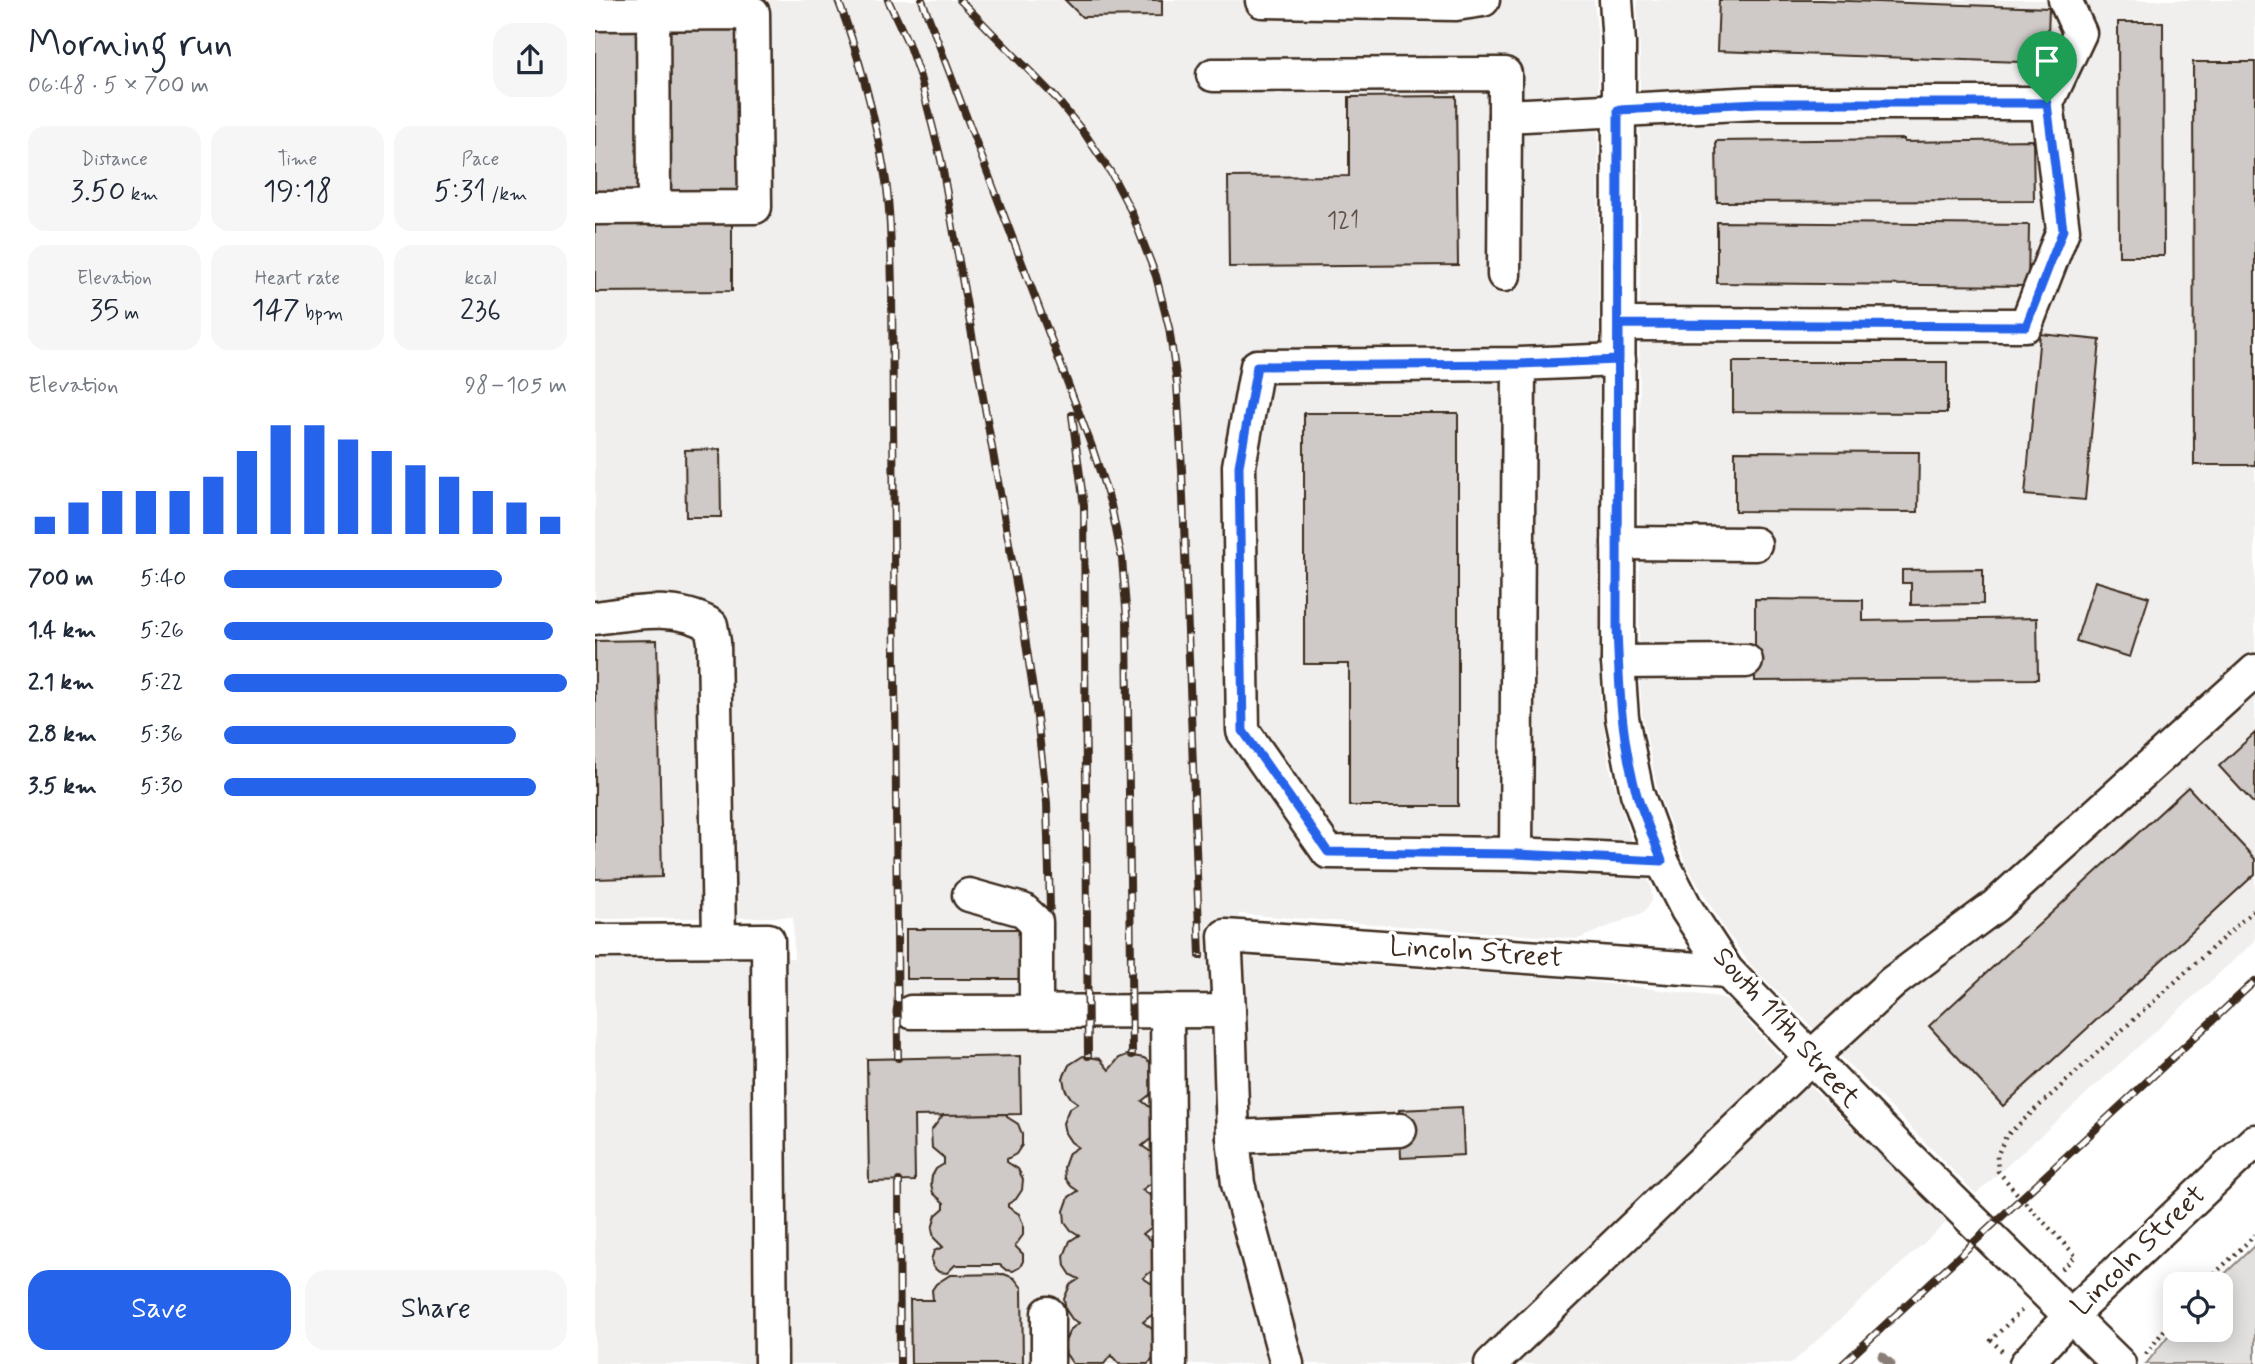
<!DOCTYPE html>
<html lang="en">
<head>
<meta charset="utf-8">
<style>
	body { margin:0; font-family:Mynerve,sans-serif; background:#f6f6f7; color:#1f2937; height:100vh; display:flex; flex-direction:column; font-size:26px; white-space:nowrap }
	* { box-sizing:border-box; margin:0 }
	p { font-size:23px; color:#747a83 }
	.icon { flex:none; width:38px; height:38px; fill:none; stroke:currentColor; stroke-width:2; stroke-linecap:round; stroke-linejoin:round }
	.map { position:relative; flex:1; overflow:hidden }
	.sheet { display:flex; flex-direction:column; background:#fff; width:595px }
	.sheet>* { flex:none }
	.tools { position:absolute; left:1568px; top:1272px; display:grid; gap:14px }
	.tools a { display:grid; place-items:center; width:70px; height:70px; border-radius:14px; background:#fff; box-shadow:0 4px 18px #0003; font-size:35px }
	.pin { position:absolute; display:grid; place-items:center; width:60px; height:60px; color:#fff; margin:-72px -30px; border-radius:50% 50% 50% 0; rotate:-45deg; box-shadow:0 0 7px #0007 }
	.pin .icon { rotate:45deg }
	.round { display:grid; place-items:center; flex:none; width:74px; height:74px; border-radius:21px; background:#f6f6f7 }
	.summary { display:flex; align-items:center; justify-content:space-between; height:119px; padding:0 28px }
	h1 { font-size:38px; font-weight:600; line-height:52px }
	.metrics { display:grid; grid-template-columns:repeat(3,1fr); gap:10px; height:119px; padding:7px 28px }
	.metrics div { display:grid; align-content:center; border-radius:18px; background:#f6f6f7; text-align:center }
	.metrics b { font-size:30px; font-weight:600 }
	.metrics small { font-size:19px; font-weight:400 }
	.metrics p { font-size:19px }
	.chart { height:196px; padding:14px 28px }
	.chart p { display:flex; justify-content:space-between }
	.chart svg { width:100%; height:126px; margin-top:7px; stroke:#2563eb; stroke-width:6 }
	.cta { display:flex; gap:14px; margin-top:auto; padding:14px 28px }
	.cta a { flex:1; height:80px; border-radius:21px; background:#2563eb; color:#fff; font-size:28px; font-weight:600; line-height:80px; text-align:center }
	.cta a+a { background:#f6f6f7; color:#1f2937 }
	ul { padding:0 28px; list-style:none; font-size:23px }
	li { display:grid; grid-template-columns:112px 84px 1fr; align-items:center; height:52px }
	li i { height:18px; border-radius:9px; background:#2563eb }
	main { display:flex; flex:1; min-height:0 }
	.map>svg:first-child { display:block }
	.built { fill:#f1efee }
	.green { fill:#e2e0de; stroke:#8e857e; stroke-width:2 }
	.lines { fill:none; stroke-linecap:round; stroke-linejoin:round }
	.stream { stroke:#887e77; stroke-width:9 }
	.building { fill:#cfcac7; stroke:#3b2a1e; stroke-width:2 }
	.minor-casing { stroke:#3b2a1e; stroke-width:37 }
	.path { stroke:#3b2a1e; stroke-width:4.5; stroke-dasharray:2 5; stroke-linecap:butt }
	.minor { stroke:#fff; stroke-width:32 }
	.rail-casing { stroke:#3b2a1e; stroke-width:8 }
	.rail { stroke:#fff; stroke-width:5; stroke-dasharray:16; stroke-linecap:butt }
	.route-casing { stroke:#fff; stroke-width:14 }
	.route { stroke:#2563eb; stroke-width:9 }
	.labels { text-anchor:middle; dominant-baseline:central; stroke-width:7; stroke-linejoin:round; paint-order:stroke }
	.number-label { font-size:24px; fill:#605248 }
	.street-label { font-size:28px; fill:#3b2a1e; stroke:#fff }
</style>
</head>
<body>
<main>
<section class="sheet">
<div class="summary"><div><h1>Morning run</h1><p>06:48 · 5 × 700 m</p></div><a class="round"><svg class="icon" aria-label="share" viewBox="0 0 24 24"><path d="M12 15V3M7 8l5-5 5 5M5 13v7h14v-7"/></svg></a></div>
<div class="metrics">
<div><p>Distance</p><b>3.50<small> km</small></b></div>
<div><p>Time</p><b>19:18</b></div>
<div><p>Pace</p><b>5:31<small> /km</small></b></div>
</div>
<div class="metrics">
<div><p>Elevation</p><b>35<small> m</small></b></div>
<div><p>Heart rate</p><b>147<small> bpm</small></b></div>
<div><p>kcal</p><b>236</b></div>
</div>
<div class="chart"><p><span>Elevation</span>98–105 m</p>
<svg viewBox="0 0 160 44" preserveAspectRatio="none"><path d="M5 44V38M15 44V33M25 44V29M35 44V29M45 44V29M55 44V24M65 44V15M75 44V6M85 44V6M95 44V11M105 44V15M115 44V20M125 44V24M135 44V29M145 44V33M155 44V38"/></svg>
</div>
<ul>
<li><b>700 m</b>5:40<i style="width:81%"></i></li>
<li><b>1.4 km</b>5:26<i style="width:96%"></i></li>
<li><b>2.1 km</b>5:22<i style="width:100%"></i></li>
<li><b>2.8 km</b>5:36<i style="width:85%"></i></li>
<li><b>3.5 km</b>5:30<i style="width:91%"></i></li>
</ul>
<div class="cta"><a>Save</a><a>Share</a></div>
</section>
<div class="map">
<svg width="1660" height="1364" viewBox="0 0 1660 1364">
	<rect width="100%" height="100%" fill="#fff"/>
	<filter id="ink" filterUnits="userSpaceOnUse"><feTurbulence type="fractalNoise" baseFrequency=".0143" numOctaves="2"/><feDisplacementMap in="SourceGraphic" scale="14" xChannelSelector="R" yChannelSelector="G"/><feConvolveMatrix kernelMatrix="1 2 1 2 8 2 1 2 1" color-interpolation-filters="sRGB"/></filter>
	<g filter="url(#ink)">
		<g class="built">
			<polygon points="0,0 999,0 1003,42 1005,700 1016,773 1038,846 1056,886 1057,901 1049,912 983,939 644,914 650,957 982,980 1125,997 1135,1002 1177,1048 1352,1222 1196,1364 0,1364 0,960 199,958 198,917 0,919"/>
			<polygon points="1042,0 1660,0 1660,941 1381,1194 1155,964 1132,933 1092,866 1063,792 1047,714 1044,671 1045,56"/>
		</g>
		<polygon class="green" points="1660,1245 1660,1364 1551,1364 1580,1327 1580,1330 1626,1330 1626,1284 1619,1284"/>
		<g class="lines">
			<polyline class="stream" points="1287,1356 1296,1364"/>
		</g>
		<g class="building">
			<polygon points="470,0 567,0 567,16 487,17"/>
			<polygon points="1124,0 1226,0 1454,8 1452,63 1122,51"/>
			<polygon points="1523,22 1568,22 1569,256 1524,256"/>
			<polygon points="142,29 144,191 76,191 74,30"/>
			<polygon points="42,30 43,192 0,192 0,31"/>
			<polygon points="1598,62 1660,62 1660,465 1599,465"/>
			<polygon points="861,96 863,265 634,267 633,177 754,176 754,97"/>
			<polygon points="1309,139 1309,142 1438,140 1439,201 1122,202 1121,141"/>
			<polygon points="1122,222 1434,225 1433,286 1122,283"/>
			<polygon points="0,224 137,224 137,291 0,292"/>
			<polygon points="1445,334 1505,340 1490,500 1430,495"/>
			<polygon points="1138,362 1352,362 1352,413 1138,412"/>
			<polygon points="709,413 863,413 863,806 754,806 754,664 709,664"/>
			<polygon points="125,449 126,517 91,517 90,450"/>
			<polygon points="1140,451 1324,452 1323,512 1140,511"/>
			<polygon points="1388,569 1388,604 1316,605 1316,583 1307,583 1307,570"/>
			<polygon points="1500,581 1554,597 1535,657 1481,641"/>
			<polygon points="1160,599 1268,600 1268,621 1442,618 1443,679 1160,681"/>
			<polygon points="62,640 67,877 0,879 0,641"/>
			<polygon points="1660,733 1660,805 1624,766"/>
			<polygon points="1593,787 1660,859 1660,874 1408,1106 1334,1026"/>
			<rect x="311" y="929" width="117" height="50"/>
			<polygon points="532,1055 549,1058 556,1063 560,1073 557,1093 547,1101 556,1108 561,1117 558,1137 547,1146 556,1152 561,1161 562,1172 558,1182 547,1190 556,1196 561,1205 562,1216 558,1226 548,1234 556,1240 562,1250 562,1260 558,1270 548,1278 557,1284 562,1294 562,1304 558,1314 548,1322 557,1329 562,1338 563,1349 559,1358 553,1364 524,1364 516,1355 509,1364 478,1364 471,1354 469,1344 475,1330 484,1323 477,1319 471,1310 469,1299 475,1285 484,1279 476,1275 470,1266 469,1256 475,1241 484,1235 476,1230 470,1222 469,1211 474,1197 483,1191 476,1186 470,1178 469,1167 474,1153 483,1147 476,1142 470,1133 468,1123 474,1109 483,1103 476,1098 470,1089 468,1078 474,1065 488,1056 505,1059 514,1070 524,1058"/>
			<polygon points="425,1056 426,1114 319,1116 320,1181 274,1182 272,1059"/>
			<polygon points="867,1107 869,1155 806,1158 804,1110"/>
			<polygon points="412,1114 412,1117 423,1124 427,1134 427,1145 421,1154 412,1159 412,1162 423,1169 428,1179 427,1190 421,1199 413,1204 413,1207 424,1214 428,1224 428,1235 420,1246 428,1254 428,1261 425,1267 418,1271 411,1270 405,1265 360,1265 352,1273 344,1272 338,1267 336,1260 339,1251 348,1247 339,1238 337,1229 341,1215 349,1208 349,1203 338,1193 336,1184 337,1176 341,1169 349,1164 349,1158 337,1148 336,1131 348,1115"/>
			<polygon points="409,1274 419,1278 427,1288 428,1364 316,1364 315,1300 338,1300 337,1290 341,1284 355,1275"/>
		</g>
		<g class="lines">
			<defs>
				<g id="minor">
					<polyline points="58,0 59,208"/>
					<polyline points="1021,0 1024,43 1023,662 1027,718 1042,793 1067,861 1092,910 1132,971 1305,1149 1524,1364"/>
					<polyline points="667,1 861,4 888,0"/>
					<polyline points="0,14 158,13 160,207 0,208"/>
					<polyline points="618,75 910,74 910,116 1163,103 1452,103"/>
					<polyline points="909,275 910,116"/>
					<polyline points="1024,324 1431,325 1468,230 1452,103 1485,33 1470,0"/>
					<polyline points="924,364 921,854 733,852 648,731 644,466 662,366 924,364 1024,360"/>
					<polyline points="1023,543 1160,544"/>
					<path d="M0,618C39,613 81,604 116,625L119,642L124,940"/>
					<polyline points="1023,662 1151,661"/>
					<polyline points="921,854 1067,861"/>
					<polyline points="374,895 428,910 441,922 441,1012"/>
					<polyline points="0,941 173,940 176,1364"/>
					<polyline points="572,1011 575,1364"/>
					<polyline points="634,1011 638,1137 643,1184 692,1364"/>
					<polyline points="316,1012 634,1011 630,936 1132,971"/>
					<polyline points="638,1137 805,1130"/>
					<polyline points="453,1313 453,1364"/>
					<polyline points="896,1364 1215,1058 1298,982 1400,906 1660,671"/>
					<polyline points="1431,1364 1476,1315 1660,1141"/>
				</g>
			</defs>
			<use href="#minor" class="minor-casing"/>
			<g class="path">
				<polyline points="1467,1269 1481,1256 1425,1197 1403,1171 1402,1156 1411,1136 1660,909"/>
				<polyline points="1609,1284 1660,1235"/>
				<polyline points="1407,1351 1396,1340 1427,1310"/>
				<polyline points="1551,1354 1580,1316"/>
			</g>
			<use href="#minor" class="minor"/>
			<defs>
				<g id="rail">
					<path d="M243,0C265,57 281,121 291,181C296,216 296,253 297,288L303,1058"/>
					<polyline points="293,0 313,43 325,77 346,160 426,611 441,709 452,803 455,908"/>
					<polyline points="327,0 497,447 516,505 527,559 532,620 537,1055"/>
					<polyline points="365,0 460,97 490,134 516,173 536,211 561,276 574,328 582,383 587,470 605,956"/>
					<polyline points="477,415 489,506 493,1056"/>
					<polyline points="304,1181 305,1364"/>
					<polyline points="1248,1364 1660,981"/>
				</g>
			</defs>
			<use href="#rail" class="rail-casing"/>
			<use href="#rail" class="rail"/>
		</g>
	</g>
	<g class="lines" filter="url(#ink)">
		<defs>
			<path id="route" d="M1452,103L1468,230L1431,326L1024,324V360L924,364L662,366L644,466L648,731L733,852L921,854L1067,861C1059,839 1049,817 1042,795C1026,741 1024,683 1022,627L1023,110L1163,103H1452"/>
		</defs>
		<use href="#route" class="route-casing"/>
		<use href="#route" class="route"/>
	</g>
	<g class="labels">
		<g class="number-label">
			<text x="748" y="221">121</text>
		</g>
		<g class="street-label">
			<text transform="translate(881 953) rotate(4)">Lincoln Street</text>
			<text transform="translate(1191 1028) rotate(48)">South 11th Street</text>
			<text transform="translate(1544 1251) rotate(-44)">Lincoln Street</text>
		</g>
	</g>
</svg>
<div class="tools">
<a><svg class="icon" aria-label="locate" viewBox="0 0 24 24"><circle cx="12" cy="12" r="6"/><path d="M12 2v4M12 18v4M2 12h4M18 12h4"/></svg></a>
</div>
<div class="pin" style="left:1452px;top:103px;background:#1e9e55"><svg class="icon" aria-label="arrive" viewBox="0 0 24 24"><path d="M6 21V4h12l-3 4 3 4H6"/></svg></div>
</div>
</main>
</body>
</html>
